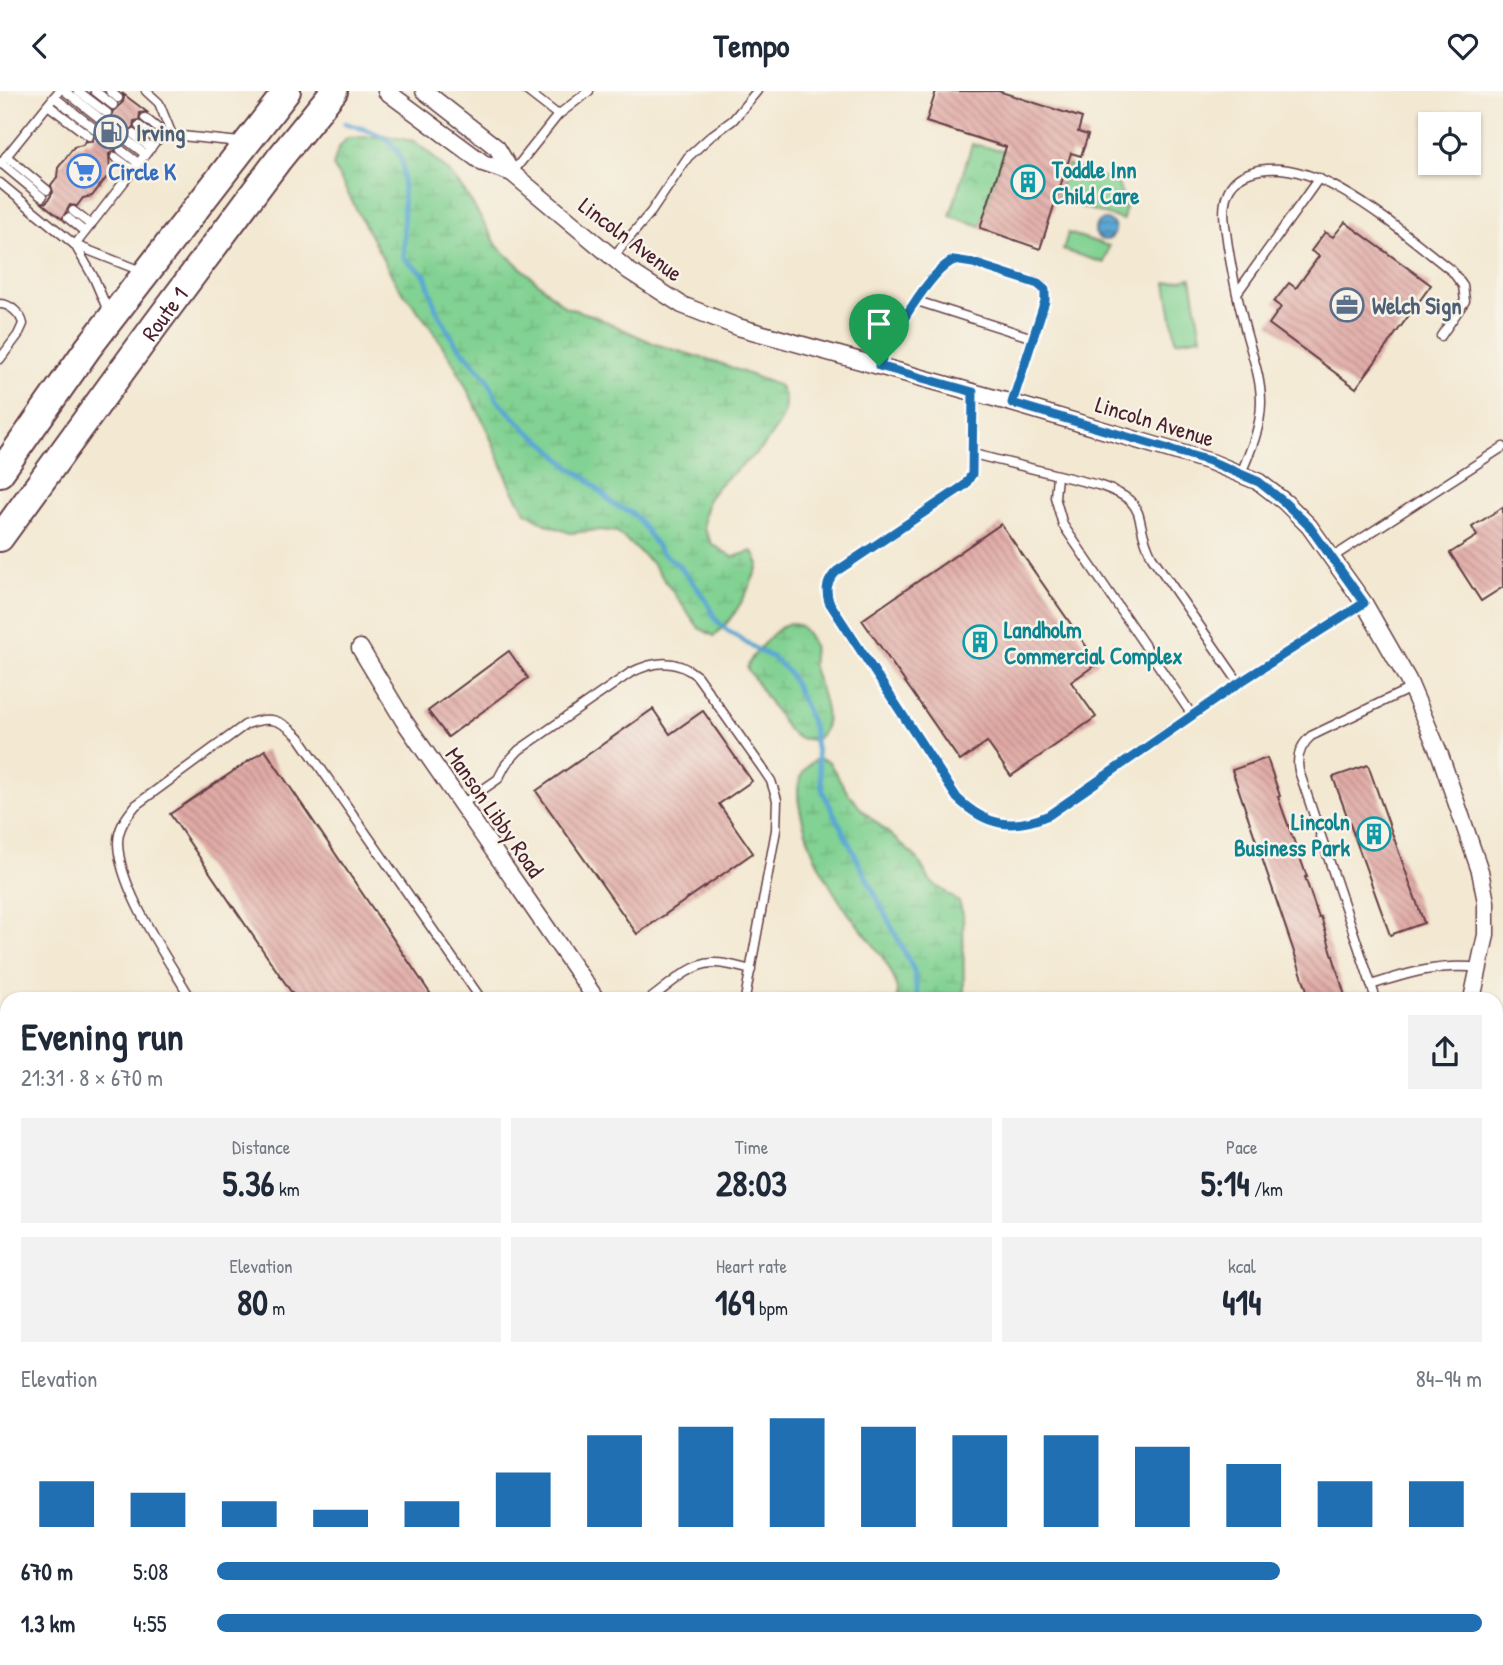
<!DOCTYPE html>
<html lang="en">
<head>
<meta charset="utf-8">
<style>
	body { margin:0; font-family:"Patrick Hand",sans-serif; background:#f2f2f3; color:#1f2937; height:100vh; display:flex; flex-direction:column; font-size:26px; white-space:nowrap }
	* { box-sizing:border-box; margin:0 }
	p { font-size:23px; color:#747a83 }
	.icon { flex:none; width:38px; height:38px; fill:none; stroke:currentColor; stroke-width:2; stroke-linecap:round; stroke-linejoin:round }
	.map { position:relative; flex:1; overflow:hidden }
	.sheet { position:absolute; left:0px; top:901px; width:1503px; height:674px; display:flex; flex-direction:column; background:#fff; border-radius:21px 21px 0 0; box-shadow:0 2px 5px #0004 }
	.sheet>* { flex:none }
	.controls { position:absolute; left:1418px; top:21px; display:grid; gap:14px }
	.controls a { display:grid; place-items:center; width:63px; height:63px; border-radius:0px; background:#fff; box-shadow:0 2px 5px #0004; font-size:35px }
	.pin { position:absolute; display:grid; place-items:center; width:60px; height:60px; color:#fff; margin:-72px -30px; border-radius:50% 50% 50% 0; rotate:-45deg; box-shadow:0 0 7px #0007 }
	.pin .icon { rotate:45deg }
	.round { display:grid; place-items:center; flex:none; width:74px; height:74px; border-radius:0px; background:#f2f2f3 }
	.summary { display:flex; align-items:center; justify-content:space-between; height:119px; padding:0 21px }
	h1 { font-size:38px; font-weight:700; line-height:52px }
	.metrics { display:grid; grid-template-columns:repeat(3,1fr); gap:10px; height:119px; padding:7px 21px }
	.metrics div { display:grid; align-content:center; border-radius:0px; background:#f2f2f3; text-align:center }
	.metrics b { font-size:35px; font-weight:700 }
	.metrics small { font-size:19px; font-weight:400 }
	.metrics p { font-size:19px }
	.chart { height:196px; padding:14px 21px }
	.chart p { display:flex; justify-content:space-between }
	.chart svg { width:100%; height:126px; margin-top:7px; stroke:#1f6fb2; stroke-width:6 }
	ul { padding:0 21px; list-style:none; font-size:23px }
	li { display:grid; grid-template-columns:112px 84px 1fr; align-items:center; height:52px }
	li i { height:18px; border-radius:9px; background:#1f6fb2 }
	header { display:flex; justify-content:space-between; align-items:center; height:91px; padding:0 21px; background:#fff; font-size:32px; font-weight:700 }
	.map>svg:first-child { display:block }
	.wetland { fill:url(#wetland-marsh); stroke:#66785f; stroke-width:2 }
	.park { fill:url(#park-crowns); stroke:#66785f; stroke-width:2 }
	.pitch { fill:#82d293; stroke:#66785f; stroke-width:2 }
	.water { fill:url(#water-rules); stroke:#52637f; stroke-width:2 }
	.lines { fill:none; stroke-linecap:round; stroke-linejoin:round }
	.stream { stroke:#5aa7d3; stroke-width:5 }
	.building { fill:url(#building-back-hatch) }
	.service-casing { stroke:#633d44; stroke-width:11 }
	.minor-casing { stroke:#633d44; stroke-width:19 }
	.primary-casing { stroke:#633d44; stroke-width:30 }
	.service { stroke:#fff; stroke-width:8 }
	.minor { stroke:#fff; stroke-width:16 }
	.primary { stroke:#fff; stroke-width:26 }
	.route-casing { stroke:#fff; stroke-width:14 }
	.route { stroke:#1f6fb2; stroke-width:9 }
	.labels { text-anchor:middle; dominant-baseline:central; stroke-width:5; stroke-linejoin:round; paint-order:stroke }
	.service-label { font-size:23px; font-weight:bold; fill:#4e5e75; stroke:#f7f3e8; text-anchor:start }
	.culture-label { font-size:23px; font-weight:bold; fill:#0d838f; stroke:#f7f3e8; text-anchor:start }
	.shop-label { font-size:23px; font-weight:bold; fill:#366cbe; stroke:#f7f3e8; text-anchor:start }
	.street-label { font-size:23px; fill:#4a1f2b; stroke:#f7f3e8 }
</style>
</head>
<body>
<header><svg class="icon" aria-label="back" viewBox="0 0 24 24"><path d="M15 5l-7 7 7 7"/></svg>Tempo<svg class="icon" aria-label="heart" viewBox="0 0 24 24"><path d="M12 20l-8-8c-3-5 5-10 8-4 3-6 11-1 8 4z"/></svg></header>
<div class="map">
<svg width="1503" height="1574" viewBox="0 0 1503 1574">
	<defs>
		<pattern id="wetland-marsh" width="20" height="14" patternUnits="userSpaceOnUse" patternTransform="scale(1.75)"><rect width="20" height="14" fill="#82d293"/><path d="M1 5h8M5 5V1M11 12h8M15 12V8" fill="none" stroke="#72b47f"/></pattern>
		<pattern id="park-crowns" width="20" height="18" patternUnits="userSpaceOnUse" patternTransform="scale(1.75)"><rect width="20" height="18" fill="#82d293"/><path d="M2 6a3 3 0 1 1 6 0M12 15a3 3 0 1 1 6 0" fill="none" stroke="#72b47f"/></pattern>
		<pattern id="water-rules" width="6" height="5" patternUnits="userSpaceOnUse" patternTransform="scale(1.75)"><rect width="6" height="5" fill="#5aa7d3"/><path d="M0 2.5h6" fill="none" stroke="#4c87ab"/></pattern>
		<pattern id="building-back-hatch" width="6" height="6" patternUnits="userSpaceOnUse" patternTransform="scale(1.75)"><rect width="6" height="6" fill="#e1aaa6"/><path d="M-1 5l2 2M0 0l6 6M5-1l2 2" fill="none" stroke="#b88a87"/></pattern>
	</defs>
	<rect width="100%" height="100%" fill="#f7f3e8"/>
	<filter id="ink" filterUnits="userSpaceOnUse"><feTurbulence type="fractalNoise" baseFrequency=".0143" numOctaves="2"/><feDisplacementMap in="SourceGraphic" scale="14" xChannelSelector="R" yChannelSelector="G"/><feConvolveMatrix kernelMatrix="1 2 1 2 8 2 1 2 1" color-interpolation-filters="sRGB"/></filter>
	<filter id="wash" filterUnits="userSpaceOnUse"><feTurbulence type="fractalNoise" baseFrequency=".00686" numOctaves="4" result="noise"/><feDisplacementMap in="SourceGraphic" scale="28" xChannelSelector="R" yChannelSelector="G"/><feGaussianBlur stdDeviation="1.57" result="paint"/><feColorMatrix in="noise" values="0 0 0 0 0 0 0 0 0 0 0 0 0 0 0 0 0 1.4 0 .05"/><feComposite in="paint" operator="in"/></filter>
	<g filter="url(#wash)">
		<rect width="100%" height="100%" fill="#f3e8d1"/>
		<g class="wetland">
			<path d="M385,45L414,50L429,62L449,81L467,104L498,156L565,216L594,225L655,253L719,272L780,295L785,308L784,324L779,333L763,356L719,394L708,408L704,426V438L712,453L733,466L753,460L759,473C748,500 737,525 714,545L699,537L652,472L617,441L601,439L570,442L546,433L526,421L512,398L486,336L456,276L429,234L396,192L333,75L338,58L347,47Z"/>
			<path d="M790,532L801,535C804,540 811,547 813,554C815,561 811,569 813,576C819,597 839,633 815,649L798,647L788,639L747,577C750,565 779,534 790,532Z"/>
			<path d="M818,667L829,671L846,699L862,719L917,767L930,790L959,811L963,823L964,908H897C901,877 857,837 841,812C820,780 808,755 800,718C795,697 799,678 818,667Z"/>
			<polygon points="672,1568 859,1568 852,1574 668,1574"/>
		</g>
		<g class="park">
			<polygon points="972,53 1005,60 981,135 950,125"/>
			<polygon points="1067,74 1117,91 1126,113 1123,129 1057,108"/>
		</g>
		<g class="pitch">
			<polygon points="1068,142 1109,155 1104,172 1063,159"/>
			<polygon points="1191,187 1201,246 1176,250 1166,192"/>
		</g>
		<circle class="water" cx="1105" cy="139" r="10"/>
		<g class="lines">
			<g class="stream">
				<path d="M345,32C374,42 393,42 403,74L404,167L425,184L436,218L454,250L487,287L497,309L527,339L547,354L570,377L585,386L614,414L630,421L637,427L662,462L676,472L692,490L706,509L716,529L727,539L759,560L772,566L789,582L805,615L813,637L823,701L914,880L918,908"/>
				<polyline points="749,1574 751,1568"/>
			</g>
		</g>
		<g id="blocks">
			<g class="building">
				<polygon points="936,0 998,0 1082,27 1078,41 1088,44 1081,65 1071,62 1040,158 980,137 1006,56 926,31"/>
				<polygon points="122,2 147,21 140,22 139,29 134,30 133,37 122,47 122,53 116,55 115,60 109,63 110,82 92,105 83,107 77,115 70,114 62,128 42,112 47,111 53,101 51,94 57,86 58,77 74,56 83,54 85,50 92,51 95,44 100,43 101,35 107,34 113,20 123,11 124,6"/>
				<polygon points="1345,131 1431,194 1356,297 1269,233 1281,216 1274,211 1289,192 1296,197 1319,165 1311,160 1325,141 1333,146"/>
				<polygon points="1503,416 1503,496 1481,510 1450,462 1477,445 1472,436"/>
				<polygon points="1001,433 1098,572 1071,591 1096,626 1011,685 987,651 960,670 862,529"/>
				<polygon points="509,560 528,587 448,646 428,620"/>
				<polygon points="653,618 670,643 703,620 752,690 719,713 753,762 637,843 536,700"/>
				<polygon points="265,659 434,908 296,908 170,723"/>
				<polygon points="1267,667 1280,705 1278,706 1307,786 1305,786 1319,827 1321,826 1346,908 1310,908 1232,679"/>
				<polygon points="1368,674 1424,832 1390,844 1333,686"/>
			</g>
		</g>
	</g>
	<g filter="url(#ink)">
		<use href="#blocks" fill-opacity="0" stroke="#633d44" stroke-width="2"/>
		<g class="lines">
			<defs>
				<g id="service">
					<polyline points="65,0 102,29"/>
					<polyline points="78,0 107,22"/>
					<polyline points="95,0 113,14"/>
					<polyline points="110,0 118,7"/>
					<polyline points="146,0 159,12 172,44"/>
					<polyline points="527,0 558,24"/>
					<polyline points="54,6 95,38"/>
					<polyline points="48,14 89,45"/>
					<polyline points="145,27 166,44"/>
					<polyline points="139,35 157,49"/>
					<polyline points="133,43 151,57"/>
					<polyline points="128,50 145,63"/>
					<polyline points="121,59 138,72"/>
					<polyline points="6,65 47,99"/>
					<polyline points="115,66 133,79"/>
					<polyline points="1,72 42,106"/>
					<polyline points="0,73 59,0"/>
					<polyline points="512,82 558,24 589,0"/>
					<polyline points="0,92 75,154 155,51 161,46 172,44 240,51"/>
					<polyline points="73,120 91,134"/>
					<polyline points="68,127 85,141"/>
					<polyline points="612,167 651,121 688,66 711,45 733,29 757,0"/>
					<polyline points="1237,202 1319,87"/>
					<polyline points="917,210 1033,247"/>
					<path d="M0,213C10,213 21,223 23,233L18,244L0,268"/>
					<polyline points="108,220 94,187 75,154 141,180"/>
					<path d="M879,275C889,249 930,180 954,169L973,172L1038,193L1045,199V210L1012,312"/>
					<path d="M973,301L972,383L965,394L837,480C828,490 825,498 829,511L957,707C985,735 1013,740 1049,724L1239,592L1364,512"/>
					<path d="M973,363L1098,394C1153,412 1131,425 1152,466L1239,592"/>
					<path d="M1241,382C1251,359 1261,336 1261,311C1261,284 1250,259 1244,233C1236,201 1229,167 1225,134C1222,112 1226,90 1249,82C1314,58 1403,143 1452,180L1463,195L1465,210L1441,245"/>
					<polyline points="1057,385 1055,406 1063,434 1192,624"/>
					<polyline points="1333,466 1503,356"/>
					<path d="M462,713L498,688L506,673L519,659L630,582C654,570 675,567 697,585L763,678L771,690L777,709L776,739L745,908"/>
					<path d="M1371,894C1408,882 1441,872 1480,877"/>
					<path d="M191,908C168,868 119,799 118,752C118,737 126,726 136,714L245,634C269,624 281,628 299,646L481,908"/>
					<path d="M650,908C667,896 690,873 712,872C725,871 739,876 751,879"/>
					<path d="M1376,908L1299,680C1296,666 1301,654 1311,645L1411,597"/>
					<polyline points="0,1127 7,1114"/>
					<polyline points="0,1150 7,1148"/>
					<polyline points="1496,1355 1503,1360"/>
					<polyline points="1496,1447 1503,1442"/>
					<polyline points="0,1513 7,1510"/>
					<polyline points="11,1574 21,1568"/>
				</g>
				<g id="minor">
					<polyline points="386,0 483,72 512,82"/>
					<polyline points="424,0 497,57 512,82 629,180 682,214 738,236 1012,312 1211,371 1259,391 1285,411 1309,435 1364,512 1408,589 1440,664 1480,780 1486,811 1486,844 1472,908"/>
					<polyline points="360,557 404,630 596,908"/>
					<polyline points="1496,1042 1503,1043"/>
					<polyline points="1050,1568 1054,1574"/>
					<polyline points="349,1574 361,1568"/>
				</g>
				<g id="primary">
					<polyline points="0,382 88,257 287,0"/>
					<path id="s1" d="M0,447L156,233L279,68L334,0"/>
				</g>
			</defs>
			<use href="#service" class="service-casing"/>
			<use href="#minor" class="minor-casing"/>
			<use href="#primary" class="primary-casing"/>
			<use href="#service" class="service"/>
			<use href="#minor" class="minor"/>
			<use href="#primary" class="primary"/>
		</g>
	</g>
	<g class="lines" filter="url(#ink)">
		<defs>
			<path id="route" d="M954,169L973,172L1038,193L1045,199V210L1012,312L1210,370L1259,391L1284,411L1309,435L1364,512L1239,592L1049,724C1013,740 986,735 957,707L829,511C825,498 827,490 837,480L965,394L972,383L973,301L879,275C889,250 930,179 954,169Z"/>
		</defs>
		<use href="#route" class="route-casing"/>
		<use href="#route" class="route"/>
	</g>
	<defs>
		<symbol id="fuel-ring" viewBox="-11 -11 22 22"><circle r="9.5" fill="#f7f3e8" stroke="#5c6f8a" stroke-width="1.5"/><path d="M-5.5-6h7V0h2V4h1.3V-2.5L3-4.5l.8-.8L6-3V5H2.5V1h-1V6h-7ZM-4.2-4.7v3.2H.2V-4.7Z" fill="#5c6f8a"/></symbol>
		<symbol id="supermarket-ring" viewBox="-11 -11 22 22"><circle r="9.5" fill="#f7f3e8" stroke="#3f7fe0" stroke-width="1.5"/><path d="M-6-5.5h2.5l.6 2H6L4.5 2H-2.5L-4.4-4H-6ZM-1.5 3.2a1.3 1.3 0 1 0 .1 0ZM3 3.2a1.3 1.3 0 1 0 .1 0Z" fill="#3f7fe0"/></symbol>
		<symbol id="building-ring" viewBox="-11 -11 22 22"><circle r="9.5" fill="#f7f3e8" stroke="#0f9aa8" stroke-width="1.5"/><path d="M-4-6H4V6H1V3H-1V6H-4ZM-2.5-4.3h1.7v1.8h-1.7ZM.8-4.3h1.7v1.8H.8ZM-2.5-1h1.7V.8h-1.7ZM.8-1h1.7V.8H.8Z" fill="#0f9aa8"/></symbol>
		<symbol id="office-ring" viewBox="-11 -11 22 22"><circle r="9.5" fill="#f7f3e8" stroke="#5c6f8a" stroke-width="1.5"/><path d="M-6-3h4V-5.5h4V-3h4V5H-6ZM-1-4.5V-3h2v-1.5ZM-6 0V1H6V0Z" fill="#5c6f8a"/></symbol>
	</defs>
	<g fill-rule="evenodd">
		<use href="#fuel-ring" x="92" y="22" width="38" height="38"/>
		<use href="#supermarket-ring" x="65" y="61" width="38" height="38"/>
		<use href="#building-ring" x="1009" y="72" width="38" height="38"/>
		<use href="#office-ring" x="1328" y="195" width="38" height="38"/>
		<use href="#building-ring" x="961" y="532" width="38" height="38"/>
		<use href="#building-ring" x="1355" y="724" width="38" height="38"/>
	</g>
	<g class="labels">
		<g class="service-label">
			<text x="136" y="41">Irving</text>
			<text x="1372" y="214">Welch Sign</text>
		</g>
		<g class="culture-label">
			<text x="1052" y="78">Toddle Inn<tspan x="1052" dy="26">Child Care</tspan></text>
			<text x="1004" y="538">Landholm<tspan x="1004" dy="26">Commercial Complex</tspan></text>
			<text x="1350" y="730" text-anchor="end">Lincoln<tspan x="1350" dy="26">Business Park</tspan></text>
		</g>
		<g class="shop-label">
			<text x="108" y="80">Circle K</text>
		</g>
		<g class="street-label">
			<text transform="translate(631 148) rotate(37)">Lincoln Avenue</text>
			<text stroke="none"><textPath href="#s1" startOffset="278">Route 1</textPath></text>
			<text transform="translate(1155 330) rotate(17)">Lincoln Avenue</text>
			<text transform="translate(495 721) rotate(55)">Manson Libby Road</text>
		</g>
	</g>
</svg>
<div class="controls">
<a><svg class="icon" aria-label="locate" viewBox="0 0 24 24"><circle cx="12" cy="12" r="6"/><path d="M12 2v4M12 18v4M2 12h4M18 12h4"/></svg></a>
</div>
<div class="pin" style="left:879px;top:275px;background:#1e9e55"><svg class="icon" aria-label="arrive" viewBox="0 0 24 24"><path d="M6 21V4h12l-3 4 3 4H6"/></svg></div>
<section class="sheet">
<div class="summary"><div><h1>Evening run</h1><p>21:31 · 8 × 670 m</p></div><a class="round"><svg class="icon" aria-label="share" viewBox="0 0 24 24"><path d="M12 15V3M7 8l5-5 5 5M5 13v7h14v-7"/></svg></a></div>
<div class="metrics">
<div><p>Distance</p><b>5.36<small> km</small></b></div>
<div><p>Time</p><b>28:03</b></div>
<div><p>Pace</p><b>5:14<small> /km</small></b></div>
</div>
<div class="metrics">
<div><p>Elevation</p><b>80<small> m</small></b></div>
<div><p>Heart rate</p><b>169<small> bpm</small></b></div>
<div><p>kcal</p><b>414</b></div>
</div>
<div class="chart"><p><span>Elevation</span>84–94 m</p>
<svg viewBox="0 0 160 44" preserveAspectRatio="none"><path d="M5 44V28M15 44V32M25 44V35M35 44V38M45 44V35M55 44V25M65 44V12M75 44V9M85 44V6M95 44V9M105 44V12M115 44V12M125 44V16M135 44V22M145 44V28M155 44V28"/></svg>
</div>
<ul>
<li><b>670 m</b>5:08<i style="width:84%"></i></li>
<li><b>1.3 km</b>4:55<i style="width:100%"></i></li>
</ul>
</section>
</div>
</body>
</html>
